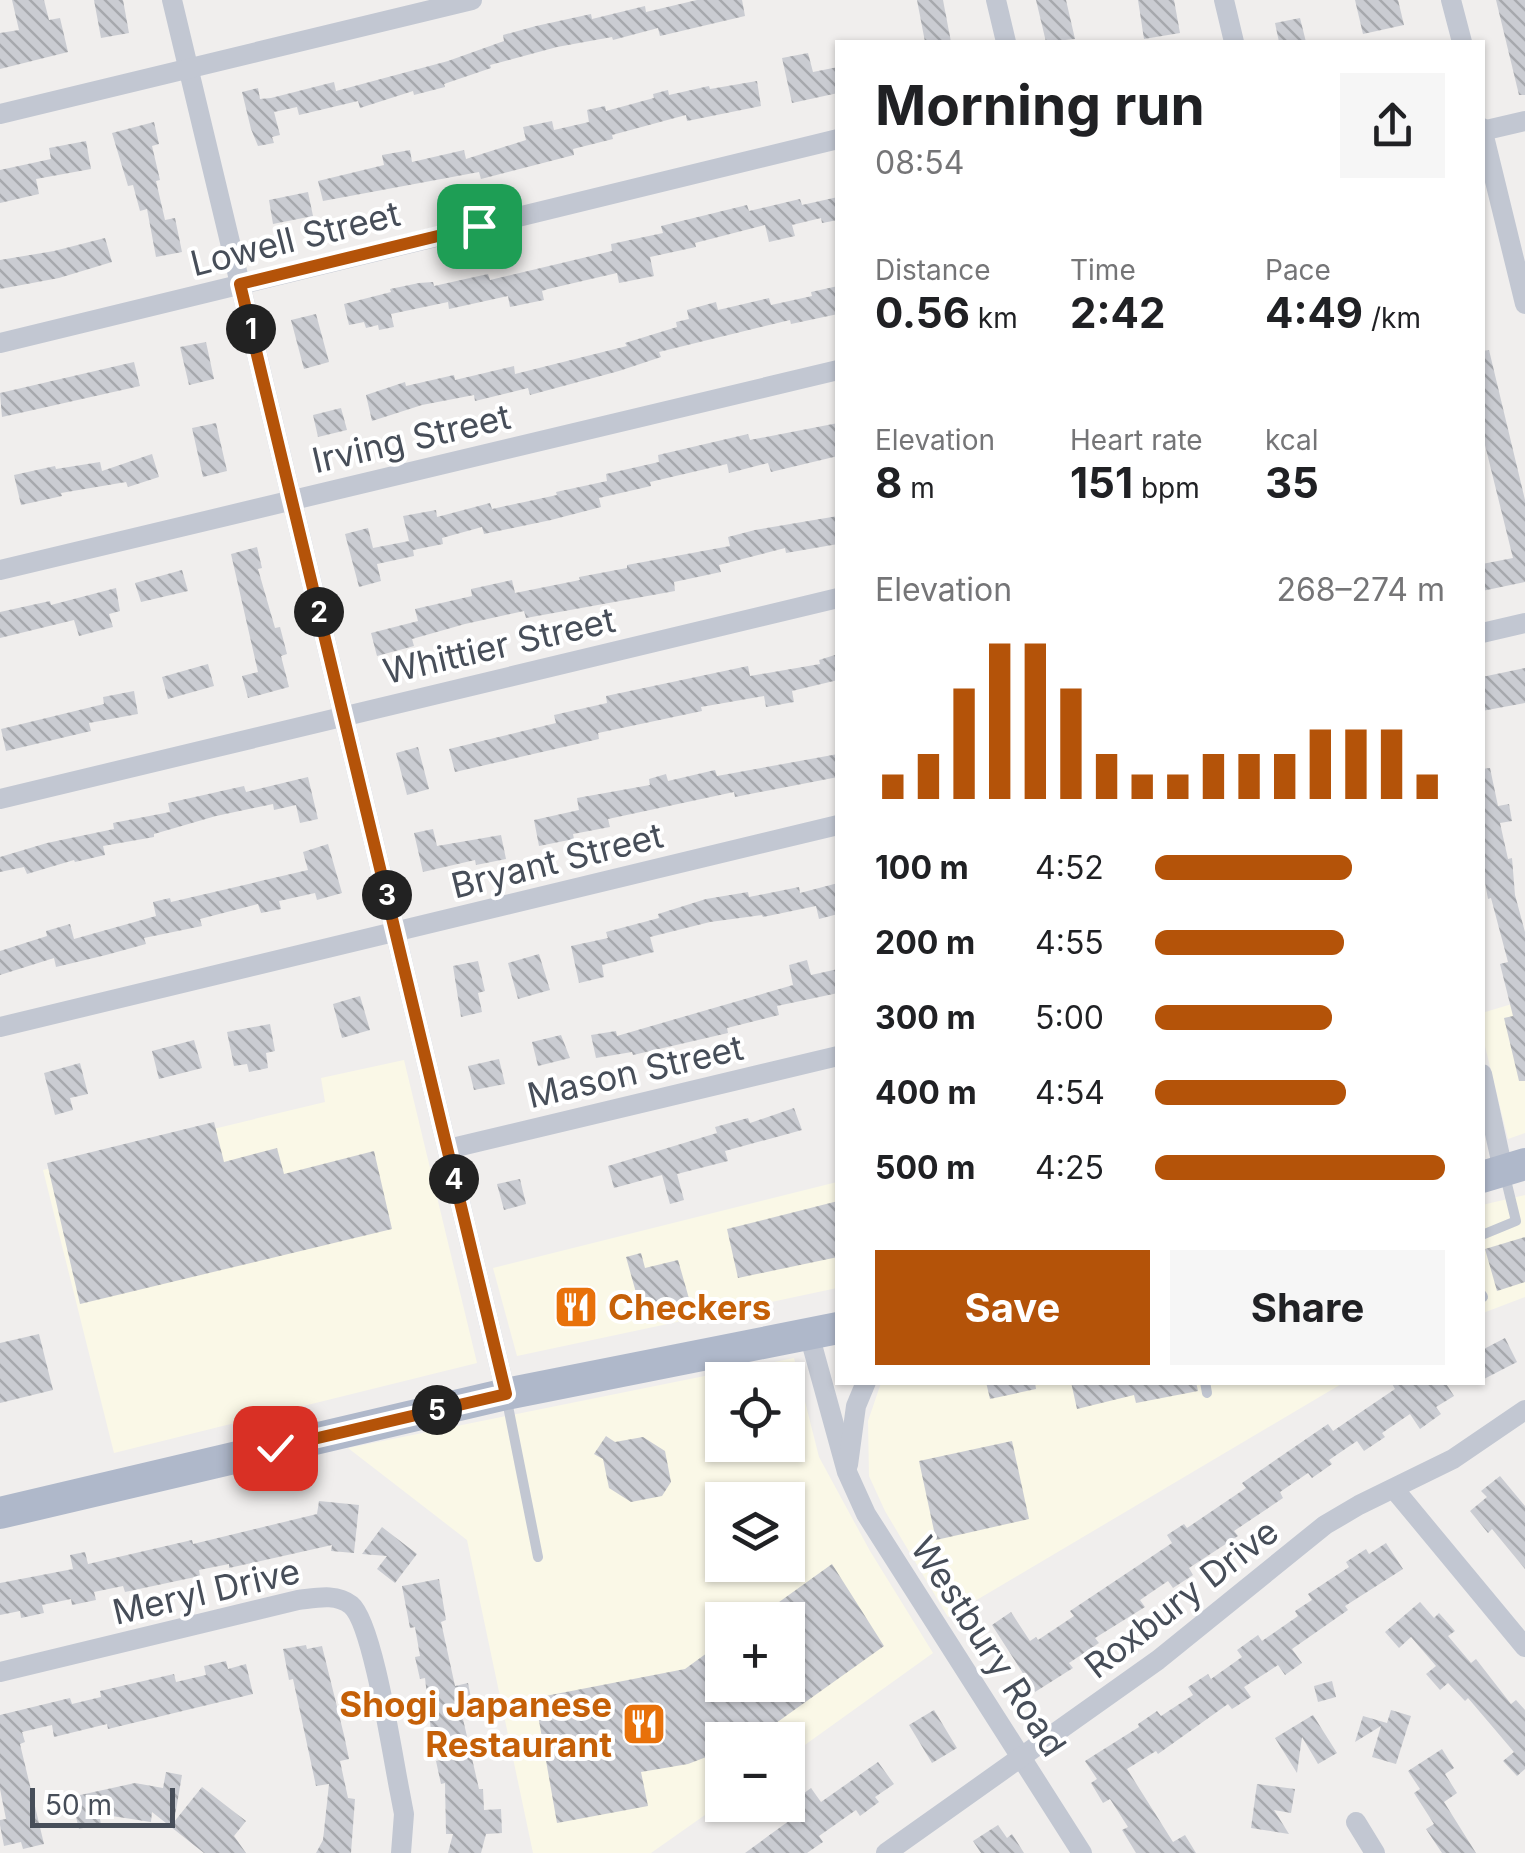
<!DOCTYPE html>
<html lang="en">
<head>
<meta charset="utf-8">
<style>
	body { margin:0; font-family:Inter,sans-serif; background:#f6f6f6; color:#202124; height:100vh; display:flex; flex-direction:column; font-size:38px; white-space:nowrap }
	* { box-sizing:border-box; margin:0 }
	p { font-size:32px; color:#757577 }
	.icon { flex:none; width:55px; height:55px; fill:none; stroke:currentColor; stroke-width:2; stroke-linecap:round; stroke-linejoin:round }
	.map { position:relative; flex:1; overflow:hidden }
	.drawer { position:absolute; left:835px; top:40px; width:650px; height:1345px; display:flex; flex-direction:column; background:#fff; border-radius:0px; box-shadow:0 2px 8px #0004 }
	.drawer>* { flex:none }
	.controls { position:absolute; left:705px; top:1362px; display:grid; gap:20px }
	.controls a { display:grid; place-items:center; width:100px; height:100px; border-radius:0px; background:#fff; box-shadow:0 2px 8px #0004; font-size:50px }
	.scale { position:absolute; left:30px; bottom:25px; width:145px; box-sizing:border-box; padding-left:10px; border:5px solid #474e59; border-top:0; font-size:28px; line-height:35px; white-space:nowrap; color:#474e59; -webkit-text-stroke:8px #fff; paint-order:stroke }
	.pin { position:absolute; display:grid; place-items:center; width:85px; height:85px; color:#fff; margin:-42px; border-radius:20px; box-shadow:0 5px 15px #0006 }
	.km { position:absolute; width:50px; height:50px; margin:-25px; border-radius:50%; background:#222; color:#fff; font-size:28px; line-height:50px; text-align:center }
	.round { display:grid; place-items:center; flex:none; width:105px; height:105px; border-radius:0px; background:#f6f6f6 }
	.summary { display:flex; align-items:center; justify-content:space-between; height:170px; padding:0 40px }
	h1 { font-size:55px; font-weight:700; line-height:75px }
	.figures { display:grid; grid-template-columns:repeat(3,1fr); gap:15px; height:170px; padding:10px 40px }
	.figures div { display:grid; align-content:center }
	.figures b { font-size:42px; font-weight:700 }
	.figures small { font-size:28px; font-weight:400 }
	.figures p { font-size:28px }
	.chart { height:280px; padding:20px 40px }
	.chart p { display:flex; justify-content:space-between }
	.chart svg { width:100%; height:180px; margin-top:10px; stroke:#b45309; stroke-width:6 }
	.button { display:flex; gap:20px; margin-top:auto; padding:20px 40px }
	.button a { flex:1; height:115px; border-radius:0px; background:#b45309; color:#fff; font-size:40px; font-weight:700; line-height:115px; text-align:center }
	.button a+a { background:#f6f6f6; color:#202124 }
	ul { padding:0 40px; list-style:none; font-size:32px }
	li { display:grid; grid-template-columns:160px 120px 1fr; align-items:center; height:75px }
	li i { height:25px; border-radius:12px; background:#b45309 }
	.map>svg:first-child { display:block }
	.commercial { fill:#faf8e7; fill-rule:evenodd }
	.building { fill:url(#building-back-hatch) }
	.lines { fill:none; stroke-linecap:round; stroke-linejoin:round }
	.service { stroke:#c2c7d2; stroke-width:10 }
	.minor { stroke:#c2c7d2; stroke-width:20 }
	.primary { stroke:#afb8ca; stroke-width:32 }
	.route-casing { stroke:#fff; stroke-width:20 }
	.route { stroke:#b45309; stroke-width:12 }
	.labels { text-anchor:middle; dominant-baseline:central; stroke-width:8; stroke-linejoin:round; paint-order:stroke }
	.street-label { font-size:35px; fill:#474e59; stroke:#fff }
	.food-label { font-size:35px; font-weight:bold; fill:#c56008; stroke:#fff; text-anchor:start }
</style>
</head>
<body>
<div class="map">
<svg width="1525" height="1853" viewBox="0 0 1525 1853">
	<defs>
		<pattern id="building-back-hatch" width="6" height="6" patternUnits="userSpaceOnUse" patternTransform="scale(2.5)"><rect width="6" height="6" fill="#caccd2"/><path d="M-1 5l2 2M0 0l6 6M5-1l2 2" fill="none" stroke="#a6a8ad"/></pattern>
	</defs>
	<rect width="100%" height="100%" fill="#f0eeed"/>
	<g class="commercial">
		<polygon points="1525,1000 1525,1133 1508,1139 1483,1038 1482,1013"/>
		<polygon points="404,1060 477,1363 114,1453 43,1170 325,1102 321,1078"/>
		<polygon points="837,1182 837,1288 517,1356 493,1268"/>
		<polygon points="1525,1195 1525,1297 1483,1313 1482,1205"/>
		<path d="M794,1358L819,1457L870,1551L933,1653L788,1757V1740H722V1803L651,1853H533L467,1540L348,1448ZM722,1380H788V1445H722ZM722,1500H788V1565H722ZM722,1620H788V1685H722Z"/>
		<polygon points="881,1383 1343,1383 948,1617 885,1511 869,1476 868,1421"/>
	</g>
	<g class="building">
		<polygon points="12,0 44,0 49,20 60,18 68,52 0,69 0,33 19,30"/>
		<polygon points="94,0 123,0 129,33 101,38"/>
		<polygon points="697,0 742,0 745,16 660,36 658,28 613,40 612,37 557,47 490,65 491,68 444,84 445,87 414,95 413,91 360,108 358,101 299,115 297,107 274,112 280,135 272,137 274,143 258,146 251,129 242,92 258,88 260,99 271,98 334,82 336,91 448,61 504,41 503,35 536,26 591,14 592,19 645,6 646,12"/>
		<polygon points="917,0 943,0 951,42 925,42"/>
		<polygon points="1036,0 1066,0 1075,39 1046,42"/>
		<polygon points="1138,0 1174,0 1180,33 1144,39"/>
		<polygon points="1355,0 1398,0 1404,25 1363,34"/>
		<polygon points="1496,0 1525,0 1525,95 1519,95"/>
		<polygon points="1300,18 1306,42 1279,42 1275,23"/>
		<polygon points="808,53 813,72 838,67 838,93 792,103 782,58"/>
		<polygon points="757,81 761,106 687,121 686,115 612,135 613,139 573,149 574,155 481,179 479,172 323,201 318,181 384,165 382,155 410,150 412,162 464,150 466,159 526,140 523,127 552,121 554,130 589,122 587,110 605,106 606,111 654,98 653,94 668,90 669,95 709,86 710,89"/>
		<polygon points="154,122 159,144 152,146 160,180 156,181 165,220 175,218 182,252 156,257 147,209 140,211 133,185 128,186 112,133"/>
		<polygon points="86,141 91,169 36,179 39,194 0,203 0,170 51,159 49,148"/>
		<polygon points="308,192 313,216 273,224 269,200"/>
		<polygon points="838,197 838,220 822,223 821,218 792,225 795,236 769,242 765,225 695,243 696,247 650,257 654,276 619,283 617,273 548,289 542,291 544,300 510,307 508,296 449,309 448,302 391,314 394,327 379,330 378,325 366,328 364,322 349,325 344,304 391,292 390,289 419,283 433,282 434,286 488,274 490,280 612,251 611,244 663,233 661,226 747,205 749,211 800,199 802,205"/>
		<polygon points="105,238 112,262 59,278 0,289 0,260 54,251"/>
		<polygon points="838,286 838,314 791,324 790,320 659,352 661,357 619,371 530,395 528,388 475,401 474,395 422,405 372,421 366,395 405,382 406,386 454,375 455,380 514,366 515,374 627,346 625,343 677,327 676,322 689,319 687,310 716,302 718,310 769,298 771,305 812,296 811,292"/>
		<polygon points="316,314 329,362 304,369 291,320"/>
		<polygon points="206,342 214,379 189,385 180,347"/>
		<polygon points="1489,350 1525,500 1525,582 1482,591 1482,564 1513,558 1482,433 1482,351"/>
		<polygon points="134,362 140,386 2,417 0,393"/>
		<polygon points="341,408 347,430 318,437 313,415"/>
		<polygon points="216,423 227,471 203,477 192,428"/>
		<polygon points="838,423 838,456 771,472 768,463 729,473 727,464 650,482 651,486 599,498 601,507 551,520 484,534 482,527 442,538 443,544 413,550 414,556 377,564 381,581 359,587 345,534 368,528 373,548 409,541 403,516 436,510 437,517 490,503 492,509 557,495 556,492 607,481 606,474 659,462 658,455 748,434 750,440"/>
		<polygon points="152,454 159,477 128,487 126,482 61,493 62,496 21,505 14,475 55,466 56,469 100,462 102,471"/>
		<polygon points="838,516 838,544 786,553 785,548 719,565 721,572 674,582 675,591 526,618 524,611 465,624 412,639 414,646 377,656 371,633 418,621 415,609 472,596 471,589 512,580 515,593 580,580 579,577 627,568 627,565 730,546 728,537 755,530"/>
		<polygon points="257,547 262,568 258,569 275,628 280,627 287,654 281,656 289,687 248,698 242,676 258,672 231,554"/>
		<polygon points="182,570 188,591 141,602 135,583"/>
		<polygon points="116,588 120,611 109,614 113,627 79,636 74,620 0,638 0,612 50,601 51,605"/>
		<polygon points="838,654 838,680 792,691 794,702 766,707 764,696 701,707 702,711 598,733 599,739 455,772 449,749 556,723 554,715 607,703 606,696 748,666 750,676 820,664 819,660"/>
		<polygon points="208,664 214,686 168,699 162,677"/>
		<polygon points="1525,668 1525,703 1482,711 1482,677"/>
		<polygon points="134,691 138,714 89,723 91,731 6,751 1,729 104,704 103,697"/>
		<polygon points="418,747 429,789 407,795 396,753"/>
		<polygon points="838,754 838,777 735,797 734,792 608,819 610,827 573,834 574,839 539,846 534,820 579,810 577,798 650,785 649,779 666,774 668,781 715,770 717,776"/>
		<polygon points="1490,768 1498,806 1509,804 1512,821 1500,823 1508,859 1512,858 1515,895 1525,932 1525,1081 1519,1081 1504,1018 1513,1016 1500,964 1508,962 1491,898 1488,899 1482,866 1482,769"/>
		<polygon points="308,777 318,819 300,823 296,805 274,810 273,804 216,816 154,834 154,837 103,846 105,855 75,862 74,860 27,874 24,867 0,872 0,857 47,843 114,829 113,823 170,812 168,803 244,786 246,792"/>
		<polygon points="433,829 437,846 501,835 506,859 476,865 475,860 423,872 414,833"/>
		<polygon points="328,844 342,893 317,900 315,893 279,901 281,909 261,913 258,904 200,919 202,926 144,938 146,944 106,955 56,967 54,958 0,975 0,951 47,936 46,931 70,924 74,939 156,916 153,902 170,898 171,902 308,870 303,852"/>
		<polygon points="838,883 838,914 819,919 816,906 763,917 762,915 710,922 650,937 654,952 602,965 604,977 579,983 571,946 608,938 606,932 659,918 658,914 706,899 748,892 749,897 799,887 800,893"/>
		<polygon points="539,954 550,990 518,999 508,963"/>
		<polygon points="807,960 811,975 838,969 838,993 777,1006 779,1015 727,1028 728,1033 633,1055 632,1052 596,1058 591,1035 616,1031 617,1036 793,985 789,965"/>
		<polygon points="478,961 485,991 478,993 482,1012 461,1017 453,966"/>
		<polygon points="360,996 370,1030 342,1038 333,1004"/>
		<polygon points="270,1024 275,1051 266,1053 268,1068 249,1072 247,1064 234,1066 227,1032"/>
		<polygon points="561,1035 570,1058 538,1066 532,1042"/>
		<polygon points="194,1040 202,1068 159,1079 152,1051"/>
		<polygon points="499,1059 505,1084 474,1090 468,1066"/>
		<polygon points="80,1063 88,1094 70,1098 73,1110 55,1115 44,1073"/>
		<polygon points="794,1108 802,1130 725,1151 728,1161 677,1174 684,1200 670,1204 662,1175 614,1188 608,1166 717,1133 715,1127 748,1118 750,1123"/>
		<polygon points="214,1122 224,1162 277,1148 284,1174 374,1151 392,1229 80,1304 47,1163"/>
		<polygon points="520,1179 526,1204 504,1210 497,1184"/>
		<polygon points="838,1201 838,1257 738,1278 727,1229"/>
		<polygon points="1525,1237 1525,1282 1497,1291 1485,1249"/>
		<polygon points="641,1253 645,1268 678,1260 690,1302 642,1314 626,1257"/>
		<polygon points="39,1334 53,1390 0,1403 0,1343"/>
		<polygon points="1505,1338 1517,1362 1482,1380 1482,1350"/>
		<polygon points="986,1382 1035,1382 1036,1389 990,1399"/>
		<polygon points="1071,1382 1196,1382 1198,1391 1136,1403 1134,1395 1077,1409"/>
		<polygon points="1391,1382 1445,1382 1454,1396 1436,1407 1441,1414 1420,1429 1410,1414 1382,1433 1385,1437 1364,1451 1357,1441 1329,1460 1332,1464 1312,1478 1308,1473 1280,1492 1283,1498 1234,1531 1238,1536 1189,1568 1193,1575 1173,1588 1168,1581 1140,1600 1145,1607 1095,1638 1099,1643 1069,1663 1073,1668 1035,1692 992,1625 1011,1612 1030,1641 1036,1637 1038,1640 1074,1616 1070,1611 1172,1543 1167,1535 1184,1524 1187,1528 1246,1488 1242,1483 1328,1424 1333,1431 1395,1389"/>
		<polygon points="606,1436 615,1442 643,1437 665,1451 671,1482 662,1496 631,1502 609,1488 603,1459 594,1454"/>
		<polygon points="1012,1441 1029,1519 936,1540 919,1461"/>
		<polygon points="1500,1476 1525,1506 1525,1569 1492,1529 1488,1533 1470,1511 1487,1497 1481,1491"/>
		<polygon points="319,1501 359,1505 354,1553 331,1551 332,1545 229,1568 229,1564 199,1570 200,1576 125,1592 123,1586 94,1592 96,1600 72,1605 71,1599 42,1605 44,1613 21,1618 20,1611 0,1615 0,1583 73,1569 70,1555 85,1552 88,1564 192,1540 193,1544 317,1514"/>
		<polygon points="382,1527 417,1554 395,1583 377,1569 387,1556 362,1554"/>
		<polygon points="1386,1543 1403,1569 1345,1606 1348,1610 1292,1649 1302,1663 1285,1675 1278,1665 1244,1687 1251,1697 1232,1709 1228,1704 1158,1754 1156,1751 1127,1769 1173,1842 1185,1835 1196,1853 1136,1853 1122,1830 1128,1827 1110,1799 1103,1803 1091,1783 1097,1779 1085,1761 1139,1727 1138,1724 1157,1711 1161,1716 1193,1695 1188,1687 1208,1674 1211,1679 1242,1657 1237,1650 1258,1635 1262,1641 1298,1616 1295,1611 1312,1600 1308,1594 1349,1567 1346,1562 1366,1549 1369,1554"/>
		<polygon points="832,1564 884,1646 752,1740 722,1740 722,1751 688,1764 641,1772 648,1806 557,1823 535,1698 685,1669 722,1642 722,1685 788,1685 788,1620 754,1620"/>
		<polygon points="439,1579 446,1620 441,1622 455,1686 468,1683 472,1703 460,1706 479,1789 483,1789 484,1810 501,1809 502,1833 486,1834 481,1853 448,1853 453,1834 446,1834 445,1783 441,1784 436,1761 445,1759 439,1730 431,1731 425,1678 420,1679 415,1657 420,1656 415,1627 410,1628 402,1586"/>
		<polygon points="1420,1602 1434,1618 1439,1613 1455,1631 1448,1636 1471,1663 1476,1659 1511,1704 1516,1700 1525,1710 1525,1769 1517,1776 1503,1761 1514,1752 1468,1698 1465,1701 1448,1683 1440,1690 1426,1674 1436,1666 1411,1637 1399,1648 1385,1632"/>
		<polygon points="306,1645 307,1649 322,1646 344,1735 349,1759 340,1761 348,1798 355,1799 351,1853 316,1853 323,1840 329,1784 316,1786 293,1679 289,1680 283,1649"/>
		<polygon points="226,1661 228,1669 246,1664 253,1694 108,1729 107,1724 54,1737 52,1725 22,1732 25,1742 20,1744 44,1844 23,1849 21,1842 4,1846 0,1825 0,1820 6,1819 0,1789 0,1715 70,1698 72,1704 101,1697 100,1691 174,1674 176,1682 206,1675 204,1666"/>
		<polygon points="1332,1681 1336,1697 1318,1702 1314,1686"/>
		<polygon points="934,1710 957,1748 932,1763 909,1725"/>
		<polygon points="1391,1710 1411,1716 1396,1764 1372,1757 1381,1726 1355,1742 1363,1716 1387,1723"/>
		<polygon points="1313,1715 1337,1753 1318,1764 1302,1737 1297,1773 1275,1738"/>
		<polygon points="1442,1749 1454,1768 1445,1774 1457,1793 1444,1802 1476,1853 1442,1853 1426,1829 1434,1824 1414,1793 1420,1789 1408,1771"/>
		<polygon points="878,1762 894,1784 875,1797 879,1802 860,1816 856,1810 819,1836 823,1842 807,1853 745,1853 804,1810 796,1799 811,1788 821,1802"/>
		<polygon points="166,1772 182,1775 174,1822 202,1787 246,1821 234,1836 246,1853 204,1853 152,1812 151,1822 99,1814 101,1824 79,1829 71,1797 135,1783 163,1788"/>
		<polygon points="1257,1784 1295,1789 1291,1813 1274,1810 1289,1834 1251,1828"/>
		<polygon points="998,1825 1007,1838 1012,1834 1024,1853 981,1853 973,1841"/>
	</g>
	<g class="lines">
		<g class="service">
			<polyline points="1482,1235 1516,1221 1505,1176"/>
			<polyline points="1482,1295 1483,1297"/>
			<polyline points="1205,1382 1207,1393"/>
			<polyline points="507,1401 538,1557"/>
		</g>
		<g class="minor">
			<polyline points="172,0 506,1394"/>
			<polyline points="996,0 1006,42"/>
			<polyline points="1224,0 1234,42"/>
			<polyline points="1451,0 1462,42"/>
			<polyline points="0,114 472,0"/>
			<polyline points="1482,128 1525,304"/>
			<polyline points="1482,131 1525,121"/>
			<polyline points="0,343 838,139"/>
			<polyline points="0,570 838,370"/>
			<polyline points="1482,633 1525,623"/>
			<polyline points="0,799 838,598"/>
			<polyline points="0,1027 838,825"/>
			<polyline points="1482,1074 1503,1170"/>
			<polyline points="448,1149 838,1056"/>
			<polyline points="809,1334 847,1472 866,1514 1082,1853"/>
			<polyline points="848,1465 856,1406 866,1382"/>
			<polyline points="1394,1489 1525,1647"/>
			<path d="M0,1672L298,1600C316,1598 336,1593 351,1605C373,1623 393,1759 400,1793L404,1814L401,1853"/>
			<polyline points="1356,1822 1375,1853"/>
			<polyline points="886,1853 1158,1660 1325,1525 1359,1505 1453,1459 1525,1410"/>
		</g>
		<g class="primary">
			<polyline points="1482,1177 1525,1164"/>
			<polyline points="0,1513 506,1394 838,1328"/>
		</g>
	</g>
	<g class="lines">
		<defs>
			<polyline id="route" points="275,1448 506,1394 240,284 479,226"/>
		</defs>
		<use href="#route" class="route-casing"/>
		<use href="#route" class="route"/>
	</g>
	<defs>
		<symbol id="restaurant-square" viewBox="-11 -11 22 22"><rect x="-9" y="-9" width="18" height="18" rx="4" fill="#e8710a" stroke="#fff"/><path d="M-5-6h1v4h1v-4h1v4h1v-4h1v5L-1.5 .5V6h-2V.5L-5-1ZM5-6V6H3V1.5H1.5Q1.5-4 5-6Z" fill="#fff"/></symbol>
	</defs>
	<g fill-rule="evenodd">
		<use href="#restaurant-square" x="551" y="1282" width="50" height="50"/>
		<use href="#restaurant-square" x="619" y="1699" width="50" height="50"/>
	</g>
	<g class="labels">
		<g class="street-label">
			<text transform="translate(295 238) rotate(-14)">Lowell Street</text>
			<text transform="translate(411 438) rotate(-13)">Irving Street</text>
			<text transform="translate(499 645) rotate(-13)">Whittier Street</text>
			<text transform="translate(557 860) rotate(-14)">Bryant Street</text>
			<text transform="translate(635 1071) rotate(-13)">Mason Street</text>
			<text transform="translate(206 1591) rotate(-13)">Meryl Drive</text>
			<text transform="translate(1181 1598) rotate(-38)">Roxbury Drive</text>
			<text transform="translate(989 1646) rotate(57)">Westbury Road</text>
		</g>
		<g class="food-label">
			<text x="608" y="1307">Checkers</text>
			<text x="612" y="1704" text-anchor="end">Shogi Japanese<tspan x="612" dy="40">Restaurant</tspan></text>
		</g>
	</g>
</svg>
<div class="controls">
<a><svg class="icon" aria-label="locate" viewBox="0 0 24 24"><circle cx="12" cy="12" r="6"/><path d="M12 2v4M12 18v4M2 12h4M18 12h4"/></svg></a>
<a><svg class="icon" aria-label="layers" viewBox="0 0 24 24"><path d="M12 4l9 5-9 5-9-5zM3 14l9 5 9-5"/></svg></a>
<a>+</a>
<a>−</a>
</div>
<div class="scale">50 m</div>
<div class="pin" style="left:479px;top:226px;background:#1e9e55"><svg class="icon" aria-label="arrive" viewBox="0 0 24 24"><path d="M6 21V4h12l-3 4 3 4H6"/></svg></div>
<div class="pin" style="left:275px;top:1448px;background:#d93025"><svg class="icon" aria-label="check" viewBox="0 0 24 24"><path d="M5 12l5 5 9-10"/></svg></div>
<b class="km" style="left:251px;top:329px">1</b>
<b class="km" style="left:319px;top:612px">2</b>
<b class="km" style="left:387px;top:895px">3</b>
<b class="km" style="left:454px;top:1179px">4</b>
<b class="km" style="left:437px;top:1410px">5</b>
<section class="drawer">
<div class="summary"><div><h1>Morning run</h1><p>08:54</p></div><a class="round"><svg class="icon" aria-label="share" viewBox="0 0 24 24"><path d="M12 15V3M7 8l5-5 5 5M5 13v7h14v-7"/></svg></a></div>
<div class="figures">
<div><p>Distance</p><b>0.56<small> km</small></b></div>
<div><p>Time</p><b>2:42</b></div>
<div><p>Pace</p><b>4:49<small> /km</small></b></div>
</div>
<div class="figures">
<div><p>Elevation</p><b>8<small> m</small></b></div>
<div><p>Heart rate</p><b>151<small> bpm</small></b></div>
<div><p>kcal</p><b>35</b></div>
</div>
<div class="chart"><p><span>Elevation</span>268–274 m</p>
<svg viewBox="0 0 160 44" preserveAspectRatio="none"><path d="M5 44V38M15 44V33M25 44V17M35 44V6M45 44V6M55 44V17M65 44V33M75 44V38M85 44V38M95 44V33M105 44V33M115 44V33M125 44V27M135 44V27M145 44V27M155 44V38"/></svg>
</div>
<ul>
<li><b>100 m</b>4:52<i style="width:68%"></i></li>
<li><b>200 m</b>4:55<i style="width:65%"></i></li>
<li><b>300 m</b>5:00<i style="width:61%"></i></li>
<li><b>400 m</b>4:54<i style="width:66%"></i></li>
<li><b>500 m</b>4:25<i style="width:100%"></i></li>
</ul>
<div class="button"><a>Save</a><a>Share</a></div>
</section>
</div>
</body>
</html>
